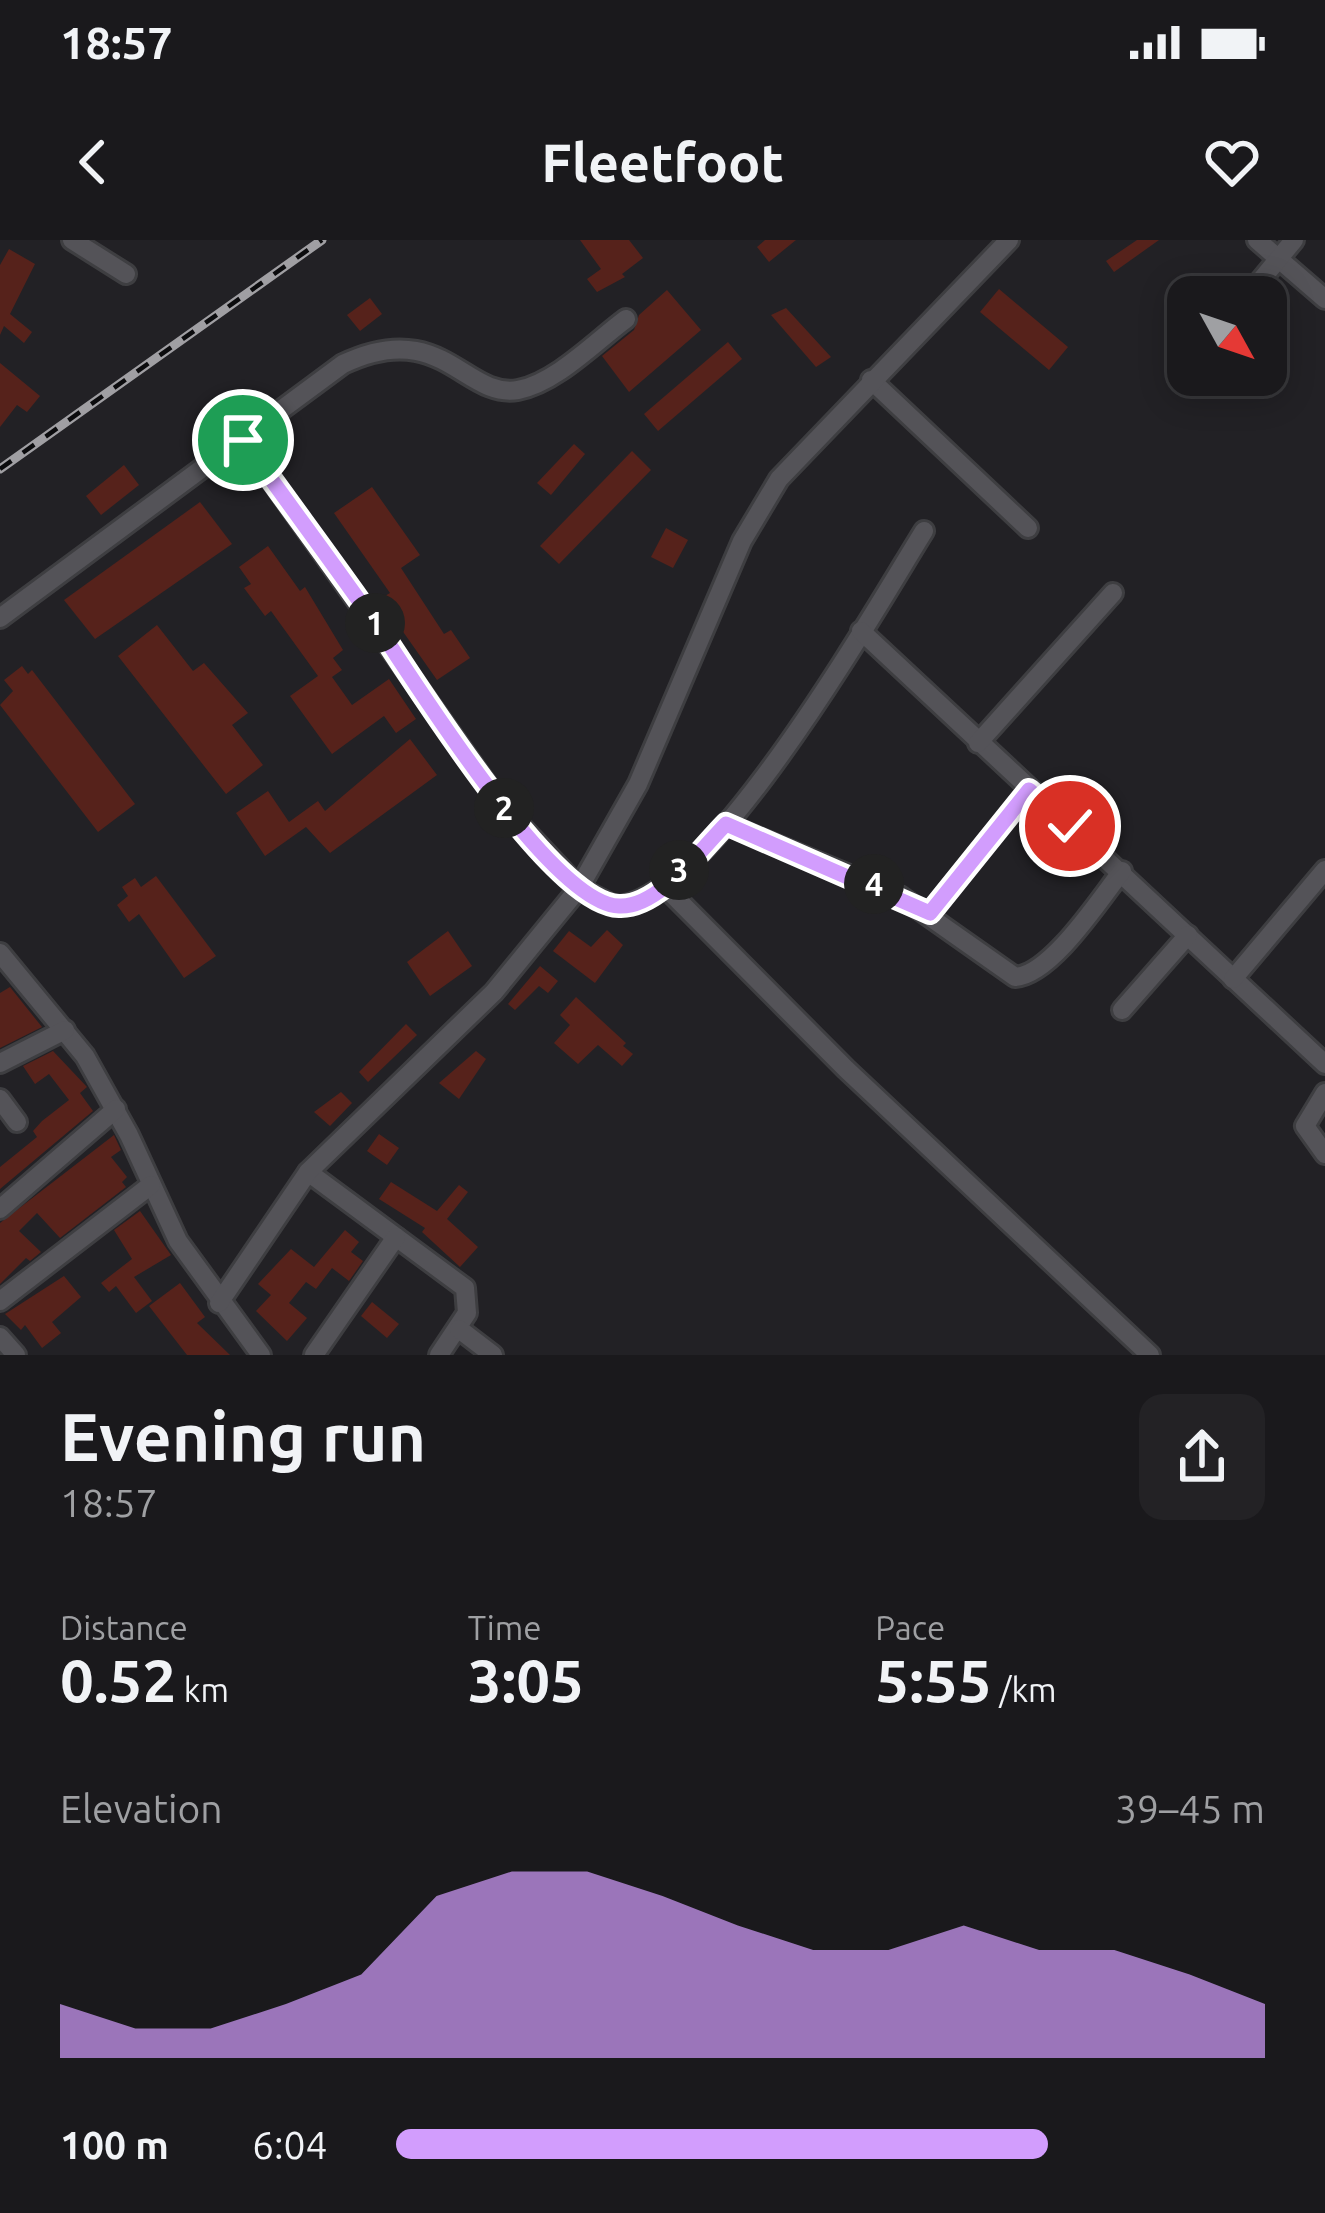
<!DOCTYPE html>
<html lang="en">
<head>
<meta charset="utf-8">
<style>
	body { margin:0; font-family:Ubuntu,sans-serif; background:#232225; color:#f1f3f6; height:100vh; display:flex; flex-direction:column; font-size:45px; white-space:nowrap }
	* { box-sizing:border-box; margin:0 }
	p { font-size:39px; color:#9fa0a3 }
	.icon { flex:none; width:66px; height:66px; fill:none; stroke:currentColor; stroke-width:2; stroke-linecap:round; stroke-linejoin:round }
	.map { position:relative; height:1115px; overflow:hidden }
	.details { display:flex; flex-direction:column; background:#1a191c; flex:1 }
	.details>* { flex:none }
	.needle { width:78px; rotate:130deg }
	.fabs { position:absolute; left:1167px; top:36px; display:grid; gap:24px }
	.fabs a { display:grid; place-items:center; width:120px; height:120px; border-radius:24px; background:#1a191c; box-shadow:0 6px 30px #0003,0 0 0 3px #38383b; font-size:60px }
	.pin { position:absolute; display:grid; place-items:center; width:102px; height:102px; color:#fff; margin:-51px; border:6px solid #fff; border-radius:50%; box-shadow:0 3px 12px #0007 }
	.km { position:absolute; width:60px; height:60px; margin:-30px; border-radius:50%; background:#222; color:#fff; font-size:33px; line-height:60px; text-align:center }
	.round { display:grid; place-items:center; flex:none; width:126px; height:126px; border-radius:24px; background:#232225 }
	.summary { display:flex; align-items:center; justify-content:space-between; height:204px; padding:0 60px }
	h1 { font-size:66px; font-weight:700; line-height:90px }
	.figures { display:grid; grid-template-columns:repeat(3,1fr); gap:18px; height:204px; padding:12px 60px }
	.figures div { display:grid; align-content:center }
	.figures b { font-size:60px; font-weight:700 }
	.figures small { font-size:33px; font-weight:400 }
	.figures p { font-size:33px }
	.chart { height:336px; padding:24px 60px }
	.chart p { display:flex; justify-content:space-between }
	.chart svg { width:100%; height:216px; margin-top:12px; fill:#d29dfd; opacity:.7 }
	ul { padding:0 60px; list-style:none; font-size:39px }
	li { display:grid; grid-template-columns:192px 144px 1fr; align-items:center; height:90px }
	li i { height:30px; border-radius:15px; background:#d29dfd }
	.status { display:flex; justify-content:space-between; align-items:center; height:84px; padding:0 60px; background:#1a191c; direction:ltr }
	.status svg { height:33px; fill:currentColor }
	header { display:flex; justify-content:space-between; align-items:center; height:156px; padding:0 60px; background:#1a191c; font-size:54px; font-weight:700 }
	.map>svg:first-child { display:block }
	.building { fill:#56221b }
	.lines { fill:none; stroke-linecap:round; stroke-linejoin:round }
	.minor-casing { stroke:#3e3e41; stroke-width:24 }
	.minor { stroke:#545358; stroke-width:18 }
	.rail-casing { stroke:#a09fa3; stroke-width:9 }
	.rail { stroke:#0b0b0d; stroke-width:4.5; stroke-dasharray:14; stroke-linecap:butt }
	.route-casing { stroke:#fff; stroke-width:24 }
	.route { stroke:#d29dfd; stroke-width:15 }
</style>
</head>
<body>
<div class="status"><b>18:57</b><svg viewBox="0 0 49 12"><path d="M0 12V9h3v3zM5 12V6h3v6zM10 12V3h3v9zM15 12V0h3v12zM26 1h20v11H26zM47 4h2v5h-2z"/></svg></div>
<header><svg class="icon" aria-label="back" viewBox="0 0 24 24"><path d="M15 5l-7 7 7 7"/></svg>Fleetfoot<svg class="icon" aria-label="heart" viewBox="0 0 24 24"><path d="M12 20l-8-8c-3-5 5-10 8-4 3-6 11-1 8 4z"/></svg></header>
<div class="map">
<svg width="1325" height="1115" viewBox="0 0 1325 1115">
	<rect width="100%" height="100%" fill="#222125"/>
	<g class="building">
		<polygon points="580,0 629,0 643,18 622,34 625,37 597,52 587,39 601,29"/>
		<polygon points="765,0 796,0 769,22 757,7"/>
		<polygon points="1137,0 1159,0 1114,32 1106,21"/>
		<polygon points="9,9 35,24 10,74 32,92 24,103 4,86 0,95 0,25"/>
		<polygon points="999,49 1068,107 1049,130 980,72"/>
		<polygon points="667,50 701,90 629,152 602,116 634,90 639,75"/>
		<polygon points="370,58 382,74 360,91 347,75"/>
		<polygon points="786,68 831,117 816,127 771,75"/>
		<polygon points="728,102 742,119 658,191 644,174"/>
		<polygon points="0,123 40,156 27,172 17,165 0,187"/>
		<polygon points="574,204 585,214 551,255 537,243"/>
		<polygon points="632,211 651,230 559,324 540,306"/>
		<polygon points="124,225 139,245 101,275 86,256"/>
		<polygon points="372,247 420,315 401,328 444,394 451,390 470,418 437,440 380,359 390,353 334,273"/>
		<polygon points="200,262 232,304 95,399 64,360"/>
		<polygon points="666,288 688,300 673,328 651,317"/>
		<polygon points="268,306 300,351 305,347 343,410 333,418 342,430 332,437 352,465 389,439 416,479 396,493 384,476 332,514 290,456 318,436 271,371 265,376 244,348 251,344 239,327"/>
		<polygon points="157,385 193,431 204,423 248,473 232,485 263,525 226,554 118,416"/>
		<polygon points="22,426 28,434 32,430 135,564 98,592 0,465 13,451 4,440"/>
		<polygon points="410,499 437,535 330,613 306,587 265,616 236,573 268,551 289,582 318,561 325,571"/>
		<polygon points="156,636 216,716 184,738 139,674 129,682 117,665 128,656 122,647 135,638 141,647"/>
		<polygon points="607,690 623,705 595,743 553,711 569,691 591,707"/>
		<polygon points="448,691 472,726 430,756 407,722"/>
		<polygon points="540,726 558,741 548,753 539,746 515,770 508,764"/>
		<polygon points="10,747 42,787 0,808 0,753"/>
		<polygon points="576,757 626,803 623,806 633,814 622,826 598,805 578,824 554,803 570,785 560,775"/>
		<polygon points="406,784 417,795 368,842 359,832"/>
		<polygon points="53,811 87,847 80,853 93,871 0,949 0,927 37,897 33,891 42,881 69,860 49,834 35,844 23,826"/>
		<polygon points="476,811 486,819 459,859 439,843"/>
		<polygon points="341,852 352,863 330,886 314,872"/>
		<polygon points="379,894 399,908 387,925 367,911"/>
		<polygon points="114,895 121,910 111,917 127,937 122,942 126,947 60,998 37,973 19,991 41,1012 30,1021 26,1018 0,1044 0,983"/>
		<polygon points="391,942 437,971 459,945 468,952 447,979 478,1007 460,1027 422,992 425,988 379,959"/>
		<polygon points="140,971 171,1015 134,1037 152,1061 136,1073 116,1046 109,1052 101,1043 132,1019 114,990"/>
		<polygon points="345,990 359,1002 351,1012 363,1021 349,1041 332,1028 316,1049 306,1042 289,1063 307,1078 287,1101 256,1071 271,1055 258,1044 291,1009 314,1027"/>
		<polygon points="64,1036 81,1057 52,1082 61,1093 42,1108 25,1085 21,1090 5,1074"/>
		<polygon points="180,1043 205,1077 197,1083 230,1115 187,1115 149,1066"/>
		<polygon points="372,1062 399,1084 387,1098 361,1076"/>
	</g>
	<g class="lines">
		<defs>
			<g id="minor">
				<polyline points="72,0 126,34"/>
				<polyline points="1257,0 1325,59"/>
				<polyline points="1247,57 1294,0"/>
				<polyline points="871,140 1028,288"/>
				<path d="M243,200L502,566L579,648L614,666C705,669 877,366 924,291"/>
				<path d="M0,378L343,124C442,77 464,159 518,150C556,143 596,101 626,79"/>
				<polyline points="861,391 1325,824"/>
				<polyline points="978,503 1113,353"/>
				<path d="M726,584L900,656L1015,737C1051,735 1100,659 1122,631"/>
				<polyline points="663,645 846,829 1150,1115"/>
				<polyline points="930,673 1029,550"/>
				<polyline points="0,713 85,816 129,895 178,1001 261,1115"/>
				<polyline points="1233,739 1325,630"/>
				<polyline points="1122,770 1188,695"/>
				<polyline points="0,823 65,790"/>
				<polyline points="1325,853 1305,886 1325,914"/>
				<polyline points="0,859 17,882"/>
				<polyline points="308,932 465,1048 467,1073 439,1115"/>
				<polyline points="0,969 116,869"/>
				<polyline points="0,1061 151,945"/>
				<polyline points="219,1063 308,932 494,752 579,648 638,544 742,301 779,239 1009,0"/>
				<polyline points="459,1089 493,1115"/>
				<polyline points="0,1097 16,1115"/>
				<polyline points="314,1115 396,997"/>
			</g>
		</defs>
		<use href="#minor" class="minor-casing"/>
		<use href="#minor" class="minor"/>
		<defs>
			<polyline id="rail" points="0,229 322,0"/>
		</defs>
		<use href="#rail" class="rail-casing"/>
		<use href="#rail" class="rail"/>
	</g>
	<g class="lines">
		<defs>
			<path id="route" d="M243,200C287,262 333,323 377,386C416,443 552,664 619,666C659,668 701,609 726,584L930,673L1029,550L1070,586"/>
		</defs>
		<use href="#route" class="route-casing"/>
		<use href="#route" class="route"/>
	</g>
</svg>
<div class="fabs">
<a><svg class="needle" viewBox="-14 -14 28 28"><path d="M0-13l5 13h-10z" fill="#e53935"/><path d="M0 13l5-13h-10z" fill="#9fa0a3"/></svg></a>
</div>
<div class="pin" style="left:243px;top:200px;background:#1e9e55"><svg class="icon" aria-label="arrive" viewBox="0 0 24 24"><path d="M6 21V4h12l-3 4 3 4H6"/></svg></div>
<div class="pin" style="left:1070px;top:586px;background:#d93025"><svg class="icon" aria-label="check" viewBox="0 0 24 24"><path d="M5 12l5 5 9-10"/></svg></div>
<b class="km" style="left:375px;top:383px">1</b>
<b class="km" style="left:504px;top:568px">2</b>
<b class="km" style="left:679px;top:630px">3</b>
<b class="km" style="left:874px;top:644px">4</b>
</div>
<section class="details">
<div class="summary"><div><h1>Evening run</h1><p>18:57</p></div><a class="round"><svg class="icon" aria-label="share" viewBox="0 0 24 24"><path d="M12 15V3M7 8l5-5 5 5M5 13v7h14v-7"/></svg></a></div>
<div class="figures">
<div><p>Distance</p><b>0.52<small> km</small></b></div>
<div><p>Time</p><b>3:05</b></div>
<div><p>Pace</p><b>5:55<small> /km</small></b></div>
</div>
<div class="chart"><p><span>Elevation</span>39–45 m</p>
<svg viewBox="0 0 160 44" preserveAspectRatio="none"><path d="M0 44V33L10 38L20 38L30 33L40 27L50 11L60 6L70 6L80 11L90 17L100 22L110 22L120 17L130 22L140 22L150 27L160 33V44z"/></svg>
</div>
<ul>
<li><b>100 m</b>6:04<i style="width:75%"></i></li>
</ul>
</section>
</body>
</html>
